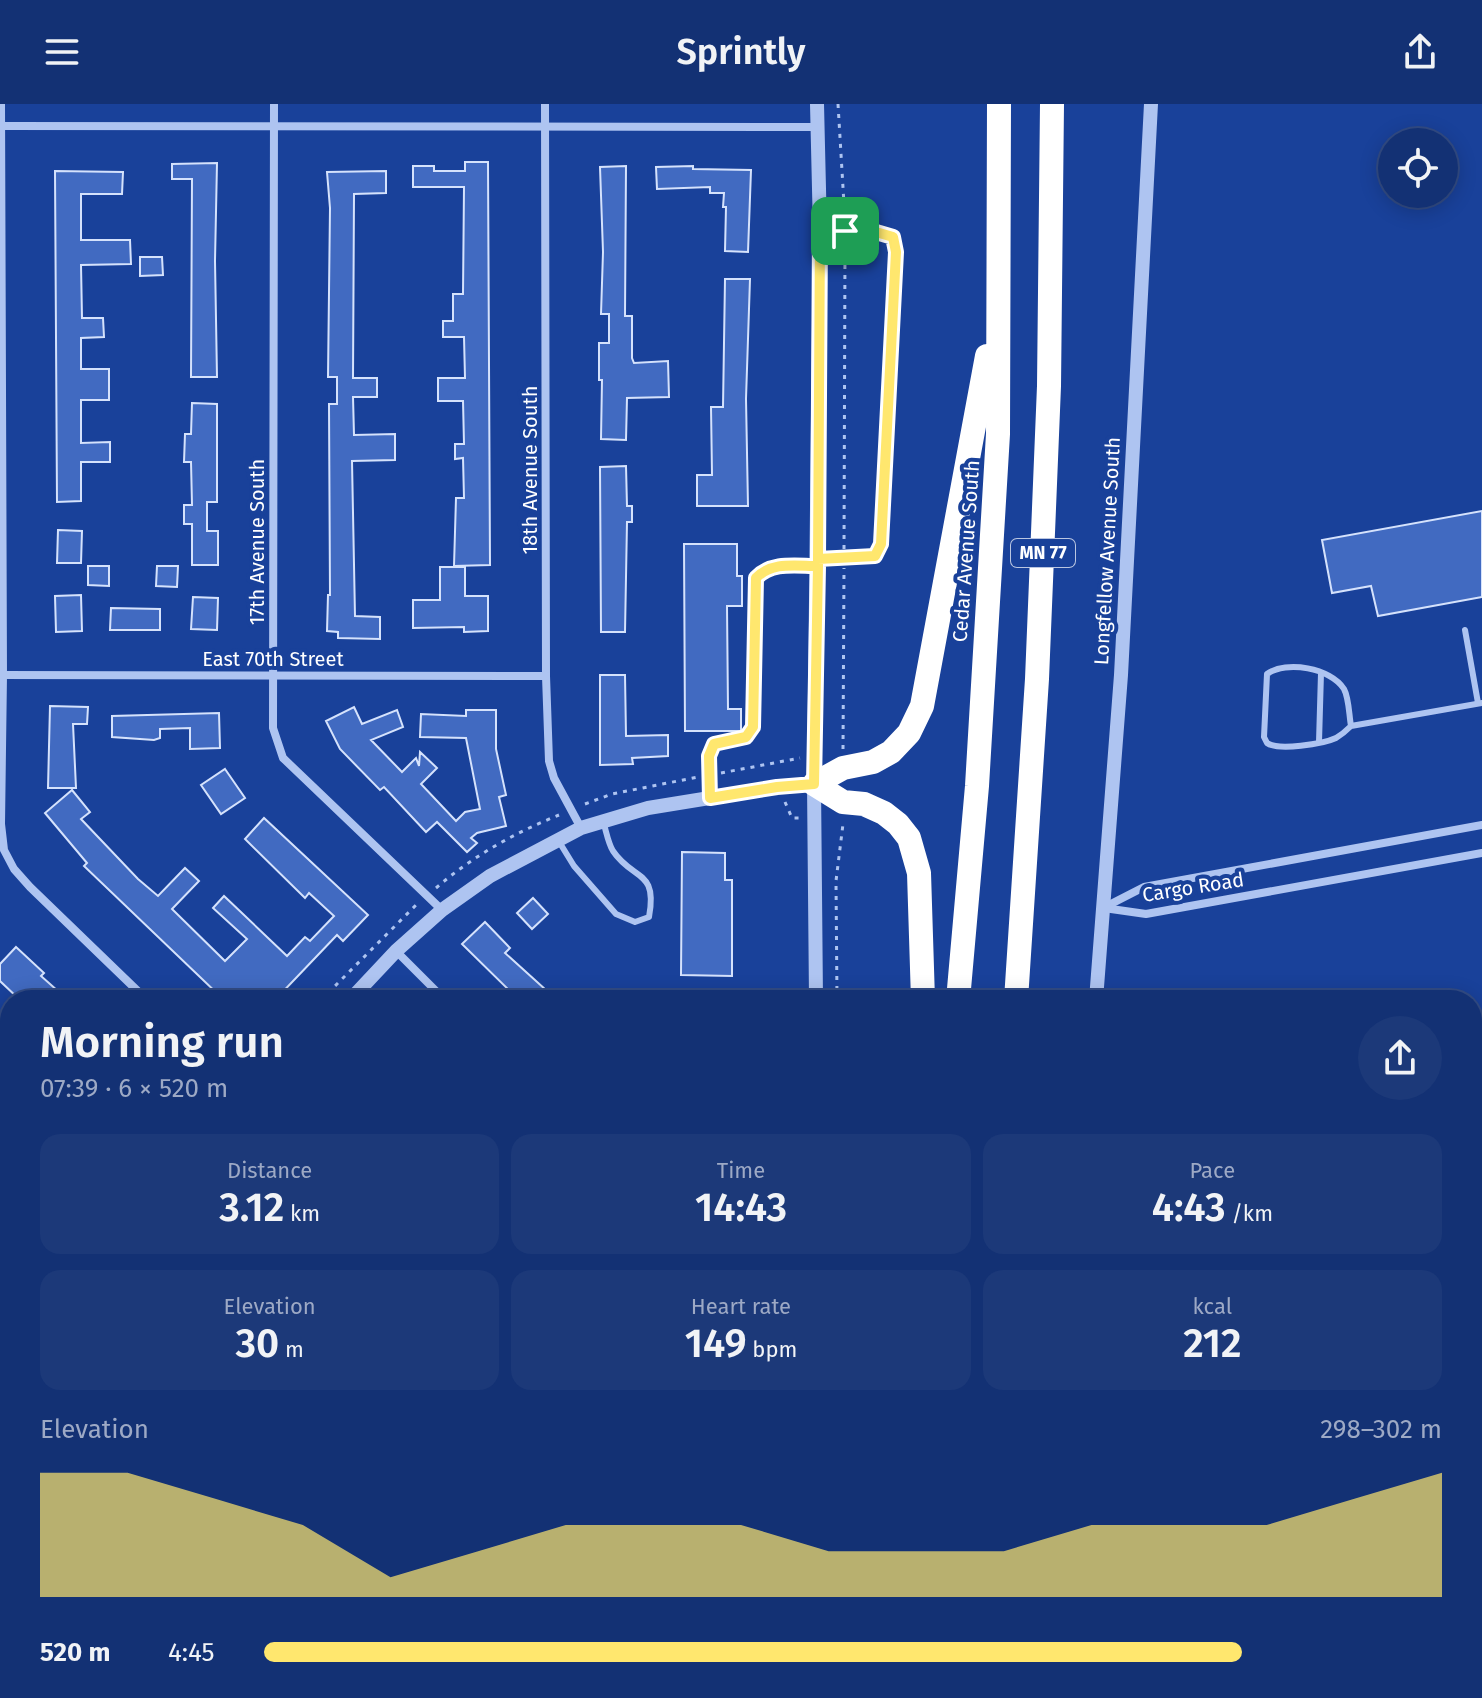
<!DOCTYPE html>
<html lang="en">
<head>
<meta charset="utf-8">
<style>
	body { margin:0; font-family:"Fira Sans",sans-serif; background:#1c3979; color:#f1f3f6; height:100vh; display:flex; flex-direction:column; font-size:30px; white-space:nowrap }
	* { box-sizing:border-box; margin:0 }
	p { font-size:26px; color:#9da9c5 }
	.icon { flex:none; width:44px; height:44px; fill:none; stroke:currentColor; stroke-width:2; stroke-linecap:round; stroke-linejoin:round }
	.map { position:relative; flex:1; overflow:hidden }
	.drawer { position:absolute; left:0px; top:886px; width:1482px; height:708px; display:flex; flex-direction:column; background:#133174; border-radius:32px 32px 0 0; box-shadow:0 4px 20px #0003,0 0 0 2px #324c86 }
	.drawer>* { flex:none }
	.tools { position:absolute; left:1378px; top:24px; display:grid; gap:16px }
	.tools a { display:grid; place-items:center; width:80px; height:80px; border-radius:50%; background:#133174; box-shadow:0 4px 20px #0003,0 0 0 2px #324c86; font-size:40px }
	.pin { position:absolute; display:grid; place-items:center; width:68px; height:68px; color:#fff; margin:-34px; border-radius:16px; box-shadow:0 4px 12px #0006 }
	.round { display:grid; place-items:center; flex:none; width:84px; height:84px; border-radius:42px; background:#1c3979 }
	.overview { display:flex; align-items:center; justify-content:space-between; height:136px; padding:0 40px }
	h1 { font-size:44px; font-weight:600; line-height:60px }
	.figures { display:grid; grid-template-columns:repeat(3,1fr); gap:12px; height:136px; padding:8px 40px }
	.figures div { display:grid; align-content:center; border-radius:20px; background:#1c3979; text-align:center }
	.figures b { font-size:40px; font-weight:600 }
	.figures small { font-size:22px; font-weight:400 }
	.figures p { font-size:22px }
	.chart { height:224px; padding:16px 40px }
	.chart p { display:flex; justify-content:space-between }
	.chart svg { width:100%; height:144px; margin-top:8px; fill:#ffe76e; opacity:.7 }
	ul { padding:0 40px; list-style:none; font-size:26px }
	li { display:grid; grid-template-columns:128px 96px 1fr; align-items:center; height:60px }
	li i { height:20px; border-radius:10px; background:#ffe76e }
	header { display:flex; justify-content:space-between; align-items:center; height:104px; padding:0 40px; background:#133174; font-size:36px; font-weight:600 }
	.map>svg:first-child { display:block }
	.building { fill:#416ac1; stroke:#d5e2fc; stroke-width:2 }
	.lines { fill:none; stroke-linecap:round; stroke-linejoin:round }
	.path { stroke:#aec4f1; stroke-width:3; stroke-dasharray:4 6; stroke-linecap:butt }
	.service { stroke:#aec4f1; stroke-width:6 }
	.minor { stroke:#aec4f1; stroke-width:8 }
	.tertiary { stroke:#aec4f1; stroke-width:14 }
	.motorway { stroke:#fff; stroke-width:24 }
	.route-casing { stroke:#fff; stroke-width:16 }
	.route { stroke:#ffe76e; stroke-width:10 }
	.labels { text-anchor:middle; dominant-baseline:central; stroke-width:8; stroke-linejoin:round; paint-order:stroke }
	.shield { fill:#19419a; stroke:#bac6e1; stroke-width:2 }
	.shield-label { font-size:18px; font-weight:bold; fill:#fff }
	.street-label { font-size:20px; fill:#fff; stroke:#19419a }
</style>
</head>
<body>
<header><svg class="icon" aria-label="menu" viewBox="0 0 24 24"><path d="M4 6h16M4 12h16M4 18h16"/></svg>Sprintly<svg class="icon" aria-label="share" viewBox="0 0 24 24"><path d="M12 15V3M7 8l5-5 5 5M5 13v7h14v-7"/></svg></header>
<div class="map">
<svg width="1482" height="1594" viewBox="0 0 1482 1594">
	<rect width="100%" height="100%" fill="#19419a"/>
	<g class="building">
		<polygon points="465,58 488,58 490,461 454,462 456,394 464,394 463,354 455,355 455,340 464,340 463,297 438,297 438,274 465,274 464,233 443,233 443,217 453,217 453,190 463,190 464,83 413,83 413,62 434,62 434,67 465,67"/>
		<polygon points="217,59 215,157 217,273 191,273 192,75 172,75 172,60"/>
		<polygon points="626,62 625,212 632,212 632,254 634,259 668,257 669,293 627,294 626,336 601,335 602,276 599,276 599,239 609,239 609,210 601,210 603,148 600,63"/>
		<polygon points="693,62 693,65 751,66 748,148 725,147 726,103 723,103 724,89 710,89 710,83 657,85 656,63"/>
		<polygon points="55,67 123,68 122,90 81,90 81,136 130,136 131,160 81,161 82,214 103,214 104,233 81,234 81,265 109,265 109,296 81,296 81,339 110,338 110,358 81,358 81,397 57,398"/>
		<polygon points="386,67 386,89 354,90 353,274 377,274 377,293 353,293 354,331 395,330 395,356 352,357 355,512 380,513 380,535 338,534 338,528 327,527 328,491 330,491 329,300 337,300 337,273 328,273 330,104 327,68"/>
		<polygon points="140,153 162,153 163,171 140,172"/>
		<polygon points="725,175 750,175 746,295 748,402 697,402 697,371 712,371 711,303 723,303"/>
		<polygon points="192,299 217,300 217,398 207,398 207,427 218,427 218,461 192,461 192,420 184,420 184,401 192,401 191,358 184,358 185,330 191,330"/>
		<polygon points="626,362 627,402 632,402 632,418 627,418 625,528 601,528 600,363"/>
		<polygon points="1482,407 1482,493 1378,512 1371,482 1332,489 1322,436"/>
		<polygon points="58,426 82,427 81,459 57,459"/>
		<polygon points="684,440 737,440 737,472 742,472 742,502 727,502 728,605 741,605 741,627 685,627"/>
		<polygon points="88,462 109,462 109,482 88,481"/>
		<polygon points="157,462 178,462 177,483 156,482"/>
		<polygon points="440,463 465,463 465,492 488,492 488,527 464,528 464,523 413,524 413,496 440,496"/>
		<polygon points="81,491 82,527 56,528 55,492"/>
		<polygon points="193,493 218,494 217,526 191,525"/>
		<polygon points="111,504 160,505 160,526 110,526"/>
		<polygon points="600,571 625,571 626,632 668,631 668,652 632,654 633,660 600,661"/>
		<polygon points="50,602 88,603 87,620 73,620 76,684 48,684"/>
		<polygon points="354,603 362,620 397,606 403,623 371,636 402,668 416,654 419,662 420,648 437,664 421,680 456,717 465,708 480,705 466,634 420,633 421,610 466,612 466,606 496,606 496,645 506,691 499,693 506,722 477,729 471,734 477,739 467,748 437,718 426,728 384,683 380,686 340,645 326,617"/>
		<polygon points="219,609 220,644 190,645 190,624 160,625 160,634 154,636 112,633 112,612"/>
		<polygon points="225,665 245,694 221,710 201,681"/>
		<polygon points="72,686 90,708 81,715 138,775 158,792 185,764 199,777 172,805 225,857 247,835 213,804 224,792 287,852 305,833 310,837 334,812 309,789 305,794 245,735 264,714 368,811 343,837 337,831 275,896 224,896 84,762 87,759 45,709"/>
		<polygon points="682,748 725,749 725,776 732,776 732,872 681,871"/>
		<polygon points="533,794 548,810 532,825 517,809"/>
		<polygon points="485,818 510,844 505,849 557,896 519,896 462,840"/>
		<polygon points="16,843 44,869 41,872 68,896 20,896 0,877 0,860"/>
	</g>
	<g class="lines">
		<g class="path">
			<polyline points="838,0 845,117"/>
			<polyline points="844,445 845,140"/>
			<polyline points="843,645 844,464"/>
			<polyline points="721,669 800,654"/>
			<polyline points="785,698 792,714 799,714"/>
			<polyline points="585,700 612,690 698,673"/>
			<path d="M436,784C473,752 514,729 559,711"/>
			<polyline points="321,896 418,799"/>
			<polyline points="837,896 836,777 843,720"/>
			<polyline points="0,1220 10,1210"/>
			<polyline points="832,1594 832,1584"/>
		</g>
		<g class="service">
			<polyline points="818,455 864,454 875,452 881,440 896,148 893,133 876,128 820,127"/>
			<polyline points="1465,526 1478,599"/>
			<path d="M1351,622C1349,611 1349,594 1344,585C1331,564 1286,556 1267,570L1264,633L1267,639C1278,647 1323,640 1336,634C1341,631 1347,626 1351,622L1482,599"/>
			<polyline points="1319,638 1321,569"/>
			<path d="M710,694L709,652L714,640L746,633L753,623L756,474C772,457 794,462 815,462"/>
			<path d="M558,736L574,762L616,810L635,818L649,813C658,765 633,777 613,747C608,739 606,726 603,717"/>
			<polyline points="762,1594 762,1584"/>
		</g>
		<g class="minor">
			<polyline points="1,0 3,571 1,720 4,746 14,765 30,783 147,896"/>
			<polyline points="274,0 273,624 283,654 442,806"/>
			<polyline points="545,0 546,572 549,657 554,674 581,724"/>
			<polyline points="0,22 817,23"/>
			<polyline points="0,571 546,572"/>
			<polyline points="1103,804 1144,783 1482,721"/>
			<polyline points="1104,804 1146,810 1482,749"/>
			<polyline points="396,847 445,896"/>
			<polyline points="0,1128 10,1138"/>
			<polyline points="0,1366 2,1383 0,1576"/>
			<polyline points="272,1594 272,1584"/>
			<polyline points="544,1594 544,1584"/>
		</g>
		<g class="tertiary">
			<polyline points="350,896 396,847 442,806 490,772 581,724 648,704 777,683 814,680"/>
			<polyline points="816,896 814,680 820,127 817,0"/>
			<polyline points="1096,896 1121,571 1151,0"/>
			<polyline points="0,1257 10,1247"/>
			<polyline points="814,1594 814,1584"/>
			<polyline points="1052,1594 1052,1584"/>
		</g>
		<g class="motorway">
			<polyline points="923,896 919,769 909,734 898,720 884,709 864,700 843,698 814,680 843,664 873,658 891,648 909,629 922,602 987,252"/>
			<polyline points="958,896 977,682 998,330 999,0"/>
			<polyline points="1016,896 1037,575 1049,282 1052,0"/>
			<polyline points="906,1594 907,1584"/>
			<polyline points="954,1594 955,1584"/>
		</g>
	</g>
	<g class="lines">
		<defs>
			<path id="route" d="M845,127H820L818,455V462C796,462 772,457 756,474L753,623L746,633L714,640L709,652L710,694L777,683L814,680L818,462V455L875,452L881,440L896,148L893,133L876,128L845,127"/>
		</defs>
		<use href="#route" class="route-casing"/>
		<use href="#route" class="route"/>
	</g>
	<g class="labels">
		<rect class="shield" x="1011" y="435" width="64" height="28" rx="6"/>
		<g class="shield-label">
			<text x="1043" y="449">MN 77</text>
		</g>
		<g class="street-label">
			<text transform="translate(530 366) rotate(-90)">18th Avenue South</text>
			<text transform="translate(257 438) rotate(-90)">17th Avenue South</text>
			<text transform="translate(966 447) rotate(-86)">Cedar Avenue South</text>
			<text transform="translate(1107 447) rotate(-87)">Longfellow Avenue South</text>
			<text x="273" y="555">East 70th Street</text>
			<text transform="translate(1193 783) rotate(-9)">Cargo Road</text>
		</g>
	</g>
</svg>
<div class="tools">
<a><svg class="icon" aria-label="locate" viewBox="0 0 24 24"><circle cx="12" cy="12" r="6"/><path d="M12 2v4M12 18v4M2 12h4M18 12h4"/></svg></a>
</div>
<div class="pin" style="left:845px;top:127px;background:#1e9e55"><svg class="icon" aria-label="arrive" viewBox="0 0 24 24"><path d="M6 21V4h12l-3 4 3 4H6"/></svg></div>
<section class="drawer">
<div class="overview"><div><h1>Morning run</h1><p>07:39 · 6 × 520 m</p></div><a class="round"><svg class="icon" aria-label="share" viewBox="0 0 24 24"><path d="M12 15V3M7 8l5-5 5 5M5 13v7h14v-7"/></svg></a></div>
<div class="figures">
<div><p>Distance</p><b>3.12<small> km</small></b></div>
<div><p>Time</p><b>14:43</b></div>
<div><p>Pace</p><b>4:43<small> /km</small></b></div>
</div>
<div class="figures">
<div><p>Elevation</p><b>30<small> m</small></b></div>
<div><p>Heart rate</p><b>149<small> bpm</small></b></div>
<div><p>kcal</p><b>212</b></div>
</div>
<div class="chart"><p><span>Elevation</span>298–302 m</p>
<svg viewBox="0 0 160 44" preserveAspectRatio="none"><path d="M0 44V6L10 6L20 14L30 22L40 38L50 30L60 22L70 22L80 22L90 30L100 30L110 30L120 22L130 22L140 22L150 14L160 6V44z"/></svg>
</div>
<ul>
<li><b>520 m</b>4:45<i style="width:83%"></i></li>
</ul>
</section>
</div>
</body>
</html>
